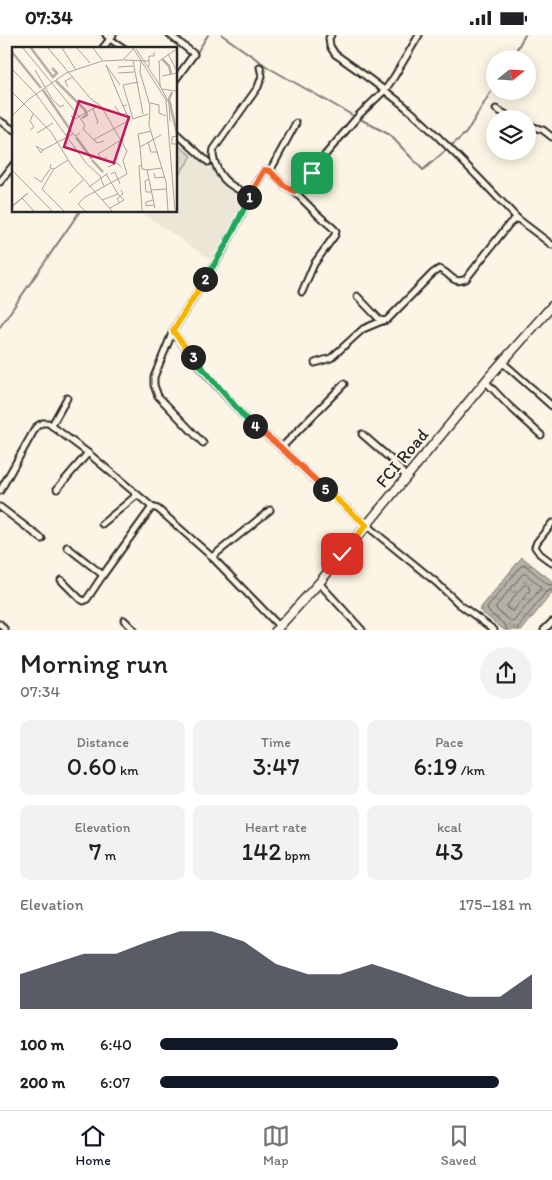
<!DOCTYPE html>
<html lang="en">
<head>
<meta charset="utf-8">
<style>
	body { margin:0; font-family:Itim,sans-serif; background:#f2f2f2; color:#202124; height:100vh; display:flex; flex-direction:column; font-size:19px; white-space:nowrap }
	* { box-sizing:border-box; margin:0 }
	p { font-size:16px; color:#757577 }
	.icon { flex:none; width:28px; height:28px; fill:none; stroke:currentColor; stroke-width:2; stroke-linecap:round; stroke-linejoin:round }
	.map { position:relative; height:595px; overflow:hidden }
	.drawer { display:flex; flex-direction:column; background:#fff; flex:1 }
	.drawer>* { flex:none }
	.needle { width:32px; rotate:72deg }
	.buttons { position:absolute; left:486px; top:15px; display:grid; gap:10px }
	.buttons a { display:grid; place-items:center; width:50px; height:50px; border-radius:50%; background:#fff; box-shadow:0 2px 12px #0003; font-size:25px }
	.pin { position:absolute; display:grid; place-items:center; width:42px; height:42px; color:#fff; margin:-21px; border-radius:10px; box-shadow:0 2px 8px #0006 }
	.km { position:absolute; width:25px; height:25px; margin:-12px; border-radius:50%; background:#222; color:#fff; font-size:14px; line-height:25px; text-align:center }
	.round { display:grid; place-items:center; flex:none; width:52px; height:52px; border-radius:26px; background:#f2f2f2 }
	.summary { display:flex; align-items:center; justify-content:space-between; height:85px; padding:0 20px }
	h1 { font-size:28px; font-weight:600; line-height:38px }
	.figures { display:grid; grid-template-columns:repeat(3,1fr); gap:8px; height:85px; padding:5px 20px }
	.figures div { display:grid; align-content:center; border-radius:10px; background:#f2f2f2; text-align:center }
	.figures b { font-size:25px; font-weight:600 }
	.figures small { font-size:14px; font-weight:400 }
	.figures p { font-size:14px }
	.chart { height:140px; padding:10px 20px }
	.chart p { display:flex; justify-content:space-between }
	.chart svg { width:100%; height:90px; margin-top:5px; fill:#111827; opacity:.7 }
	ul { padding:0 20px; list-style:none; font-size:16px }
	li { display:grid; grid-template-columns:80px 60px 1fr; align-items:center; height:38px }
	li i { height:12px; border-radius:6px; background:#111827 }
	.status { display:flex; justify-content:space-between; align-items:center; height:35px; padding:0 25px; background:#fff; direction:ltr }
	.status svg { height:14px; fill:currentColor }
	.tabs { display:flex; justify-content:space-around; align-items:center; height:70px; border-top:1px solid #e0e0e0; background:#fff; font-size:14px; color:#757577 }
	.tabs a { display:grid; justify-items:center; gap:2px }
	.tabs .on { color:#111827 }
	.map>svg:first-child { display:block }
	.built { fill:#ece6d7 }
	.park { fill:url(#park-dots); stroke:#84827a }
	.water { fill:url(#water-ripples); stroke:#7d7b74 }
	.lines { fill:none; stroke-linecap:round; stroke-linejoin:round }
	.shore { stroke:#62605c; stroke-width:1 }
	.stream { stroke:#7d7b74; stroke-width:2 }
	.street-casing { stroke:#2b2b2b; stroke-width:9 }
	.secondary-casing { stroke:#2b2b2b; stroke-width:11 }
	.street { stroke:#fcf5e5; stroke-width:5 }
	.secondary { stroke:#fcf5e5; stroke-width:8 }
	.split-1-casing { stroke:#fff; stroke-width:10 }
	.split-2-casing { stroke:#fff; stroke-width:10 }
	.split-3-casing { stroke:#fff; stroke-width:10 }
	.split-4-casing { stroke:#fff; stroke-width:10 }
	.split-5-casing { stroke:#fff; stroke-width:10 }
	.split-6-casing { stroke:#fff; stroke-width:10 }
	.split-1 { stroke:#f0652b; stroke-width:6 }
	.split-2 { stroke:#22a559; stroke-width:6 }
	.split-3 { stroke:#f5b400; stroke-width:6 }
	.split-4 { stroke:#22a559; stroke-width:6 }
	.split-5 { stroke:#f0652b; stroke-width:6 }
	.split-6 { stroke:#f5b400; stroke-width:6 }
	.labels { text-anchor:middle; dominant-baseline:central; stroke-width:4; stroke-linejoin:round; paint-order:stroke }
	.street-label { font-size:18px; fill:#2b2b2b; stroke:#fcf5e5 }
	.inset-river { fill:none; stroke:#b4b0a5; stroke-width:2.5 }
	.inset-road { fill:none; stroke:#a8a49b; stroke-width:1 }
	.view { fill:#c2185b; fill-opacity:0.15; stroke:#c2185b; stroke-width:2.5 }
	.inset-edge { fill:none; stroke:#2b2b2b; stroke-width:2.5 }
</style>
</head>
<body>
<div class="status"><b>07:34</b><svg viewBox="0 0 49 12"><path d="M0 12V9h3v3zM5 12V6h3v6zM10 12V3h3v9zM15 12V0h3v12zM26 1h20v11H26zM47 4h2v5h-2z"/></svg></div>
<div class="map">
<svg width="552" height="595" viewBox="0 0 552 595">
	<defs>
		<pattern id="park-dots" width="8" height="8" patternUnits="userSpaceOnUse" patternTransform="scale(1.25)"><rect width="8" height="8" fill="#ded8ca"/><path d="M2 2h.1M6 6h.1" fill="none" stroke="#bfbaae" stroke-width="1.8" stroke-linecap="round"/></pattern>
		<pattern id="water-ripples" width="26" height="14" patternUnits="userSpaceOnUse" patternTransform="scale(1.25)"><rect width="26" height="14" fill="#b4b0a5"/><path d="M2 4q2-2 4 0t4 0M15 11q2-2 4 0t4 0" fill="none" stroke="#938f87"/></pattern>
	</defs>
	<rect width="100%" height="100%" fill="#fcf5e5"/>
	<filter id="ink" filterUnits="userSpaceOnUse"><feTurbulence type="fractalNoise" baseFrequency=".02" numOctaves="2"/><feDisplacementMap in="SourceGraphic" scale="10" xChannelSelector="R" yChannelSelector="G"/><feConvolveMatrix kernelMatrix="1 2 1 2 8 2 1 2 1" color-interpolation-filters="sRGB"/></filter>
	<g filter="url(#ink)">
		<polygon class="built" points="176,104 254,159 214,227 139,176 176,176"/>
		<polygon class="park" points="176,109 192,121 176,144"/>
		<polygon class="water" points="522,522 552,546 552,558 522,595 504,595 479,575"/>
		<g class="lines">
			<g class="shore">
				<polygon points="523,539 526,539 540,551 541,553 514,586 512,587 497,575 496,572"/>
				<polygon points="524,550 526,550 529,552 530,555 513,576 511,576 507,573 507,571"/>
				<polyline points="507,595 505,590 488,576 487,573 521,531 525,530 547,549 552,550"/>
				<polyline points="518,595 520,590 546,557 549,555 552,555"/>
			</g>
			<g class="stream">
				<polyline points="222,0 269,33 352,80"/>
				<polyline points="196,19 208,0"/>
				<polyline points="511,24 525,0"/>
				<polyline points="176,48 179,44"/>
				<polyline points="362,85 390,100 423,135 466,98 495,50"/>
				<polyline points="0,292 80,176"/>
			</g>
			<defs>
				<g id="street">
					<polyline points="106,0 110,4 125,14"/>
					<polyline points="170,0 194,19 176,44"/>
					<path d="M331,0L329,3L330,11L335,19C363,39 392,59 418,83C453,115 486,150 518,184"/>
					<polyline points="102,14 113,0"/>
					<polyline points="496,74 514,84"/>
					<polyline points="0,86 14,95"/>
					<polyline points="528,90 543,95 552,102"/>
					<polyline points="176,98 208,127"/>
					<polyline points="270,136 296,88"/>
					<polyline points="0,147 14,129"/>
					<polyline points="294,156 318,180 333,193 336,196 335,200 314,229 302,257"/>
					<path d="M250,161C236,153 223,148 217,133C214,124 212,123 214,114L258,52L262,41L260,32"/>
					<path d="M357,261L379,284L382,286L387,285L433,238L439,234C451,238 452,250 466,244L509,189L515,184H518L552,210"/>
					<polyline points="173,296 200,332 246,384 278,410 315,445 366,490 437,548 459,569 494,595"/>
					<polyline points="502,327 552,371"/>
					<polyline points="315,328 331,323 363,294 382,286"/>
					<polyline points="485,346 508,370 541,400"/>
					<polyline points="52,390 67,363"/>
					<polyline points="362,399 394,427 406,442"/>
					<polyline points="203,408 158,361 154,350 154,342 173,296 224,214 241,181 249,161 263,138 265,135 270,136 285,151 294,156 306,148 325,120 360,79 385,55 394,42 419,0"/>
					<polyline points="281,413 344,349"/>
					<polyline points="57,454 88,418"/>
					<polyline points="0,456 36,392 42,388 48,388 88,418 152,472 158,474 212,522 279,591"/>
					<polyline points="0,472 42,504"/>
					<polyline points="552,488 537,507 535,512 540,519 552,528"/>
					<polyline points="102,489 137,460"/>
					<polyline points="67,512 103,540"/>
					<polyline points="212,522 270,475"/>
					<polyline points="61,545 80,564 84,566 87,564 103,540 152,472"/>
					<polyline points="319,548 362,595"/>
					<polyline points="124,585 134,595"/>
					<polyline points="0,589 5,595"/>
					<polyline points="544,595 552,587"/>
				</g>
				<polyline id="secondary" points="276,595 319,548 489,342 552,271"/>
			</defs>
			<use href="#street" class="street-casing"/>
			<use href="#secondary" class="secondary-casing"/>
			<use href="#street" class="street"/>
			<use href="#secondary" class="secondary"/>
		</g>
	</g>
	<g class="lines" filter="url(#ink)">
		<defs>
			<polyline id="split-1" points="249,162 263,138 265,135 270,136 285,151 294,156 306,148 312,138"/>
			<path id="split-2" d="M205,244C222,218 237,191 249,162"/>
			<polyline id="split-3" points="193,322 173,296 205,244"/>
			<polyline id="split-4" points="193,322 246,384 255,391"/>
			<polyline id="split-5" points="255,391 278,410 325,454"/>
			<polyline id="split-6" points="325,454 366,490 342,519"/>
		</defs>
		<use href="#split-1" class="split-1-casing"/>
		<use href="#split-2" class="split-2-casing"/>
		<use href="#split-3" class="split-3-casing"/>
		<use href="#split-4" class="split-4-casing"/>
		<use href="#split-5" class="split-5-casing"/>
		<use href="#split-6" class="split-6-casing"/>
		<use href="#split-1" class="split-1"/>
		<use href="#split-2" class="split-2"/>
		<use href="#split-3" class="split-3"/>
		<use href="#split-4" class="split-4"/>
		<use href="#split-5" class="split-5"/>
		<use href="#split-6" class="split-6"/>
	</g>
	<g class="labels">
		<g class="street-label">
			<text transform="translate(402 423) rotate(-50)">FCI Road</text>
		</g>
	</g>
	<g transform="translate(12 12)">
		<rect width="165" height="165" fill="#fcf5e5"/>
		<path class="inset-river" d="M19,1L41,30L45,26L40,21M0,5L29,41M150,12L157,19L159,27M44,34L73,63L75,68L70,71M31,43L59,84M160,45L157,52L165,87M64,90L80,112M80,113L91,125"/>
		<path class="inset-road" d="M11,1L66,68L73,78L71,82L85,96L92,94M36,1L79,52L89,59L115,104L111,113L115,127L73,150L66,157L73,164M50,1L64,23M65,1L78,16M81,1L90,13M121,1L154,53L163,164M124,2L149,40M156,7L165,24M112,13L137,14M121,14L131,67M129,14L128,25L138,59L137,78L154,135L156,164M94,18L111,59M94,18L108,38M106,20L121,19M137,20V9H142V5M0,22L24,47L74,116L88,129L92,139M23,23L40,52L48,60L52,58M106,26L122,25M150,29L165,26M126,35L111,38L121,72L136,67M148,39L147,14L165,2M148,39L157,56L158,74M56,40L53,34L61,30M149,42L165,44M0,45L12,57M138,56L147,58V66L154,69M12,57L39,85L60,119L100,164M103,59L109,69L114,66M0,69L17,52L54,26L90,14L111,13L122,1M59,69L63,72L82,61M84,77L86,75L81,62L87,57M18,83L22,80L18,74L21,67M25,86L41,76M53,88L59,84L63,89L68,86M164,89L160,90V97H165M81,93L118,73L111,59L115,58M136,95L139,105H146M128,100L126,87L139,84M31,103L29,106L24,99L31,103L61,87M95,110L91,113L86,107L109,93M39,117L38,121L42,122L56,113M130,118L127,119L130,164M96,120L105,116L109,120M42,122L30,142L52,164M0,123L40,164M135,123L150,121M142,126L143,131L153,130M94,127L106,147M99,127L103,125L108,137M22,130L29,135L38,122M137,132L133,134L134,145H139M77,140L96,126M139,143L155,142M57,146L71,133M10,151L22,164M90,153L106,147L112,153L98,161M141,153L134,155V159L142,158M107,155L105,152L111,147L109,143M0,159L16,146L0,160M143,161L135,123L130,122L128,100L149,88"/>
		<path class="view" d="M67,54L117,70L102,116L52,100Z"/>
		<rect width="165" height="165" class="inset-edge"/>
	</g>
</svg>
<div class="buttons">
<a><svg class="needle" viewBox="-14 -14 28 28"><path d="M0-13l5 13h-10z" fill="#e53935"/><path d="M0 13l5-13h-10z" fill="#757577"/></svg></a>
<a><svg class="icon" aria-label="layers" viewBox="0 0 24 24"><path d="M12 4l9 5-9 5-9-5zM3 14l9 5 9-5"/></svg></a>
</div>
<div class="pin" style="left:312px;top:138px;background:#1e9e55"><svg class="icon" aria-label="arrive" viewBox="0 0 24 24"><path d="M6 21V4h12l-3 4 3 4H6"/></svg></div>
<div class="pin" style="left:342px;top:519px;background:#d93025"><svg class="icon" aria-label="check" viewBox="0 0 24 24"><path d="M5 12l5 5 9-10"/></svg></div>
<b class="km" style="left:249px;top:162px">1</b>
<b class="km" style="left:205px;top:244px">2</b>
<b class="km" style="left:193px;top:322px">3</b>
<b class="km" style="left:255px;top:391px">4</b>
<b class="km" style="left:325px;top:454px">5</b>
</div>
<section class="drawer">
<div class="summary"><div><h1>Morning run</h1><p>07:34</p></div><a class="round"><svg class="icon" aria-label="share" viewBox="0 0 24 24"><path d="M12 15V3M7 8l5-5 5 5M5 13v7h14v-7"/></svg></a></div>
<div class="figures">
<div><p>Distance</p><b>0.60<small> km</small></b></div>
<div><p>Time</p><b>3:47</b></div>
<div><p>Pace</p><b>6:19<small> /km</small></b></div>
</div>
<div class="figures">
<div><p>Elevation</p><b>7<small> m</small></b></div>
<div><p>Heart rate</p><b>142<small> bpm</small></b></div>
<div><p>kcal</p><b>43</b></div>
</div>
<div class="chart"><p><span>Elevation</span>175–181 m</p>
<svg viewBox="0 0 160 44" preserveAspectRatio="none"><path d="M0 44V27L10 22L20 17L30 17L40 11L50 6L60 6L70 11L80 22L90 27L100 27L110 22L120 27L130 33L140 38L150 38L160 27V44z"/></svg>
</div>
<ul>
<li><b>100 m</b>6:40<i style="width:64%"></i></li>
<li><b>200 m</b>6:07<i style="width:91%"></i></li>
</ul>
</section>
<nav class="tabs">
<a class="on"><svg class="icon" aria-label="home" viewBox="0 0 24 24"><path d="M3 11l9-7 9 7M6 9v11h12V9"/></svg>Home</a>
<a><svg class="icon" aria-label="map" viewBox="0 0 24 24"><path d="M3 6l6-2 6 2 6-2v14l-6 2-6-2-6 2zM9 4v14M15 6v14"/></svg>Map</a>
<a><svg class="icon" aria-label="saved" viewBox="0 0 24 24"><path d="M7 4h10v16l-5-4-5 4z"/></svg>Saved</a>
</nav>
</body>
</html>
